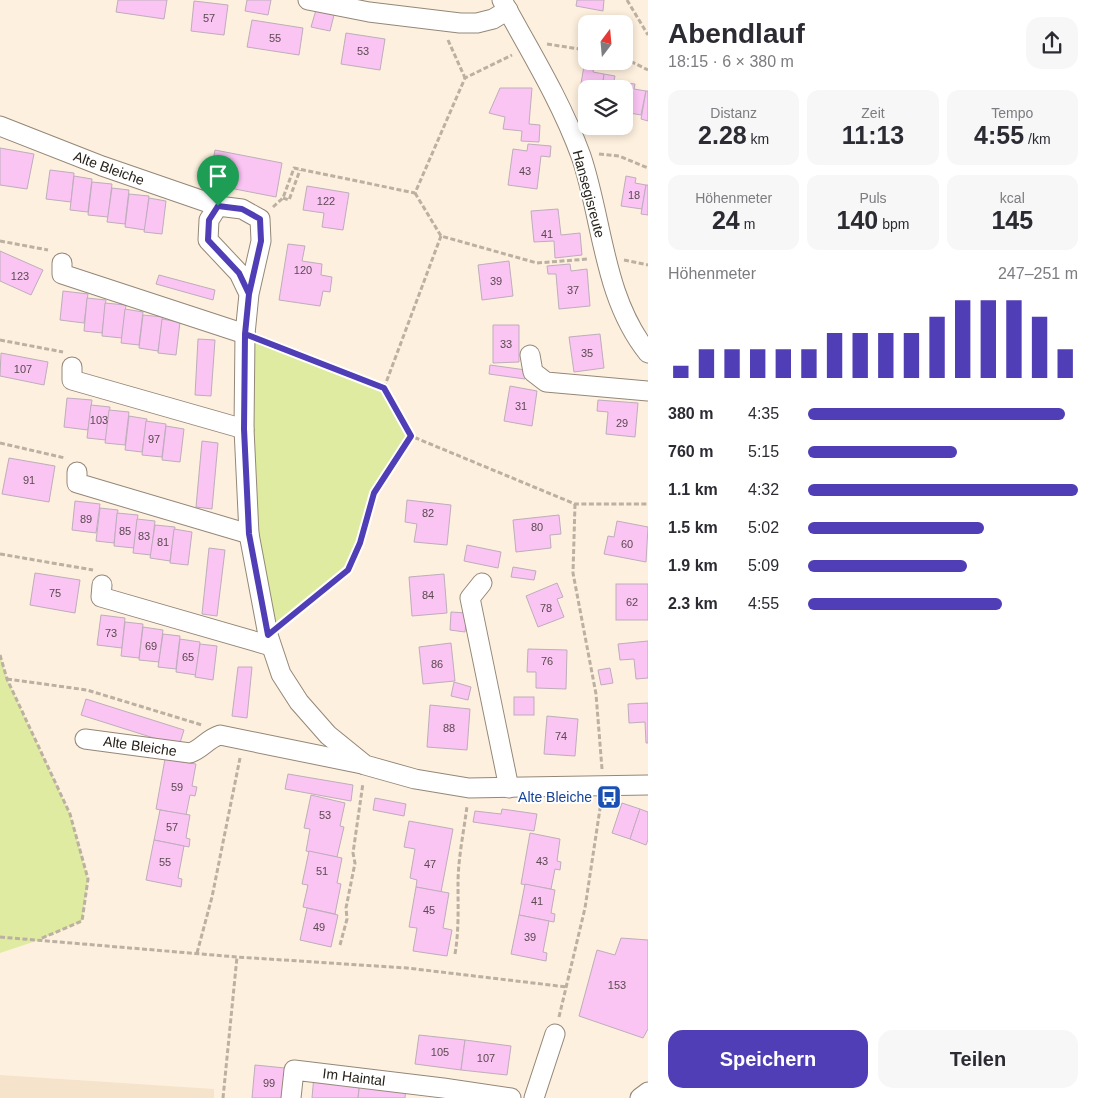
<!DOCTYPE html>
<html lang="de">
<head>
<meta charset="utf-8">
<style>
	body { margin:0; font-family:Helvetica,sans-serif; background:#f7f7f7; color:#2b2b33; height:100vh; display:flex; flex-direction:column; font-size:19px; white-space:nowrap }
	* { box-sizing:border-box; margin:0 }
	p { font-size:16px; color:#7c7c81 }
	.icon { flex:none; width:28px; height:28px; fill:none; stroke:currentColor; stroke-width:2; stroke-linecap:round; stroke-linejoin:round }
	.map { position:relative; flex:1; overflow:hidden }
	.drawer { display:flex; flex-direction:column; background:#fff; width:450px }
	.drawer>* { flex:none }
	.needle { width:32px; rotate:16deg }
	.controls { position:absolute; left:578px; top:15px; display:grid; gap:10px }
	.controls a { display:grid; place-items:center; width:55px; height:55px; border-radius:10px; background:#fff; box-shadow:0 2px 8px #0003; font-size:25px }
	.pin { position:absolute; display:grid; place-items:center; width:42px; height:42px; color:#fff; margin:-51px -21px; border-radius:50% 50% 50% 0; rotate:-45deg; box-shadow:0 0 5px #0007 }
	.pin .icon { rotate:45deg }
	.round { display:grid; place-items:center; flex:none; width:52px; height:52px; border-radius:15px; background:#f7f7f7 }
	.head { display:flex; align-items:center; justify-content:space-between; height:85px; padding:0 20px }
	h1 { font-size:28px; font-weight:800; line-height:38px }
	.stats { display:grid; grid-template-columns:repeat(3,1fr); gap:8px; height:85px; padding:5px 20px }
	.stats div { display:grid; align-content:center; border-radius:12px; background:#f7f7f7; text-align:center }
	.stats b { font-size:25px; font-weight:800 }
	.stats small { font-size:14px; font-weight:400 }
	.stats p { font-size:14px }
	.chart { height:140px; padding:10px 20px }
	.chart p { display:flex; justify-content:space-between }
	.chart svg { width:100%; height:90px; margin-top:5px; stroke:#503eb6; stroke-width:6 }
	.cta { display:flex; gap:10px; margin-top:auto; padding:10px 20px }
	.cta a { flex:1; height:58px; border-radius:15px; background:#503eb6; color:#fff; font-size:20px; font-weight:800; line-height:58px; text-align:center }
	.cta a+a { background:#f7f7f7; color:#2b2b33 }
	ul { padding:0 20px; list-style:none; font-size:16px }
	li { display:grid; grid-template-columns:80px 60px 1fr; align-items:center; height:38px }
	li i { height:12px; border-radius:6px; background:#503eb6 }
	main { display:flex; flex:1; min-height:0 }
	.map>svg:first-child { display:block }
	.built { fill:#f6e3cc }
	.green { fill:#deeba0 }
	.building { fill:#fac4f3; stroke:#beadbb }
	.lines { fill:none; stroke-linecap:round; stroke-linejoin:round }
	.minor-casing { stroke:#948778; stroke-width:21 }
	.path { stroke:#bbb0a1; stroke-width:3; stroke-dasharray:5 2.5; stroke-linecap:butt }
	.minor { stroke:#fff; stroke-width:19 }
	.route-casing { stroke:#fff; stroke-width:10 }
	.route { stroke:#503eb6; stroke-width:6 }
	.labels { text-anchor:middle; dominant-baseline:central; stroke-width:4; stroke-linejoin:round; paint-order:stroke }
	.number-label { font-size:11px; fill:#5b4a50 }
	.street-label { font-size:14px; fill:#26211a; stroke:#fff }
	.transit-label { font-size:14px; fill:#164399; stroke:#fff; text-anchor:end }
</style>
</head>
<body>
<main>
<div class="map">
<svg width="648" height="1098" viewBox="0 0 648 1098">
	<rect width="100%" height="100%" fill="#fef0de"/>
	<polygon class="built" points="0,1075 214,1089 214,1098 0,1098"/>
	<g class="green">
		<polygon points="245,334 384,388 411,436 374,493 360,543 348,570 268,635 256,578"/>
		<polygon points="0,655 7,679 70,814 88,879 82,921 39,940 0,953"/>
	</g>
	<g class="building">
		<polygon points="118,0 167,0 164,19 116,12"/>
		<polygon points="247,0 271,0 268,15 245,11"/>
		<polygon points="577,0 604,0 603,11 576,6"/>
		<polygon points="194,1 228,5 224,35 191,31"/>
		<polygon points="316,10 334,15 330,31 311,27"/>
		<polygon points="252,20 303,28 299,55 247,47"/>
		<polygon points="346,33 385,39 380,70 341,64"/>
		<polygon points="584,66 594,67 593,72 604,74 602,89 586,89 586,96 579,95"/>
		<polygon points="604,74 615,76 614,81 625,83 624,91 624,89 602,89"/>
		<polygon points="625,83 635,84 634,89 646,91 641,115 624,112"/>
		<polygon points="500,88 532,88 529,124 540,125 539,142 521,141 522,131 503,129 505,117 489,113"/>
		<polygon points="646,91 648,91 648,121 641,119"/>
		<polygon points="528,144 551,146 550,157 541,156 537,189 508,185 513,149 527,151"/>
		<polygon points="0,148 34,154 27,189 0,185"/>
		<polygon points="215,150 282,163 276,197 209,184"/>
		<polygon points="50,170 74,173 71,202 46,199"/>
		<polygon points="74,176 92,179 88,212 70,210"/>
		<polygon points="626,176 636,178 635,183 646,185 642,209 621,206"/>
		<polygon points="92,182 112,184 108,217 88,215"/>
		<polygon points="646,185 648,185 648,215 641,214"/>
		<polygon points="307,186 349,193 343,230 322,227 324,213 303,210"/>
		<polygon points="112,188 129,190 125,224 107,222"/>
		<polygon points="129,194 149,196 145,230 125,227"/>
		<polygon points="149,198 166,201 162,234 144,232"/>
		<polygon points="558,209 561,235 580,233 582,255 555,258 554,241 534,242 531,211"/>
		<polygon points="288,244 305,246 302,261 322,264 321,275 332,277 330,292 323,291 320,306 279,300"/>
		<polygon points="0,251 43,270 31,295 0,281"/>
		<polygon points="509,261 513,296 482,300 478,265"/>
		<polygon points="570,264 571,271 587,269 590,306 559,309 556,274 548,274 547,266"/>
		<polygon points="159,275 215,290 213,300 156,284"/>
		<polygon points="63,291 88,294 84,323 60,320"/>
		<polygon points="87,298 106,300 102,333 84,331"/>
		<polygon points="105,303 126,305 122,338 102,336"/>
		<polygon points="125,309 143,312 139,345 121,343"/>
		<polygon points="143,315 163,317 158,351 139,348"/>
		<polygon points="162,319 180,322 176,355 158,353"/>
		<polygon points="493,325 519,325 519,362 493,363"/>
		<polygon points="600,334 604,368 574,372 569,337"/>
		<polygon points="198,339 215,340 211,396 195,395"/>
		<polygon points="1,353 48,362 44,385 0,376"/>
		<polygon points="490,365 526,370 525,379 489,374"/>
		<polygon points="510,386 537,391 532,426 504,421"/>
		<polygon points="67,398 92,400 88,430 64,427"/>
		<polygon points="598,400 638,403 635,437 606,434 608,412 597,411"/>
		<polygon points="91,405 110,407 106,440 87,438"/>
		<polygon points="109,410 129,412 125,445 105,443"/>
		<polygon points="129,416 147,419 142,452 125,450"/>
		<polygon points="146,421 166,424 162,457 142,455"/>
		<polygon points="166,426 184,429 180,462 162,460"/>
		<polygon points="202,441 218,443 212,509 196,507"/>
		<polygon points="9,458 55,466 49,502 2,494"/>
		<polygon points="407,500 451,505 447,545 414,542 417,524 405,522"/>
		<polygon points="75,501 100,504 96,533 72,530"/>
		<polygon points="100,508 118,510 114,543 96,541"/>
		<polygon points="117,513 138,515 134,548 114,546"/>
		<polygon points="559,515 561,534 550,535 551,548 516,552 513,520"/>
		<polygon points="137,519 155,521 151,555 133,553"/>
		<polygon points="617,521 648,527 646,562 604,554 608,536 614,537"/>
		<polygon points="155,525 175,527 170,561 150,558"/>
		<polygon points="174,529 192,532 188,565 170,563"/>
		<polygon points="467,545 501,552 498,568 464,561"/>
		<polygon points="209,548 225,550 217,616 202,614"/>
		<polygon points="513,567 536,571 534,580 511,577"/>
		<polygon points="35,573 80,580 75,613 30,605"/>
		<polygon points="444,574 447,613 412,616 409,577"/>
		<polygon points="557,583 563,597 557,599 564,617 538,627 526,596"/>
		<rect x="616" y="584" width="32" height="36"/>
		<polygon points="451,612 467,613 465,632 450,630"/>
		<polygon points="101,615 125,618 122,648 97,645"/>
		<polygon points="125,622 143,624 139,658 121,656"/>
		<polygon points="143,627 163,630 159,662 139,660"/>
		<polygon points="163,634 180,636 176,669 158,667"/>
		<polygon points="180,639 200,642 196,675 176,672"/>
		<polygon points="648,641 648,678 636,679 634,659 620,660 618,644"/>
		<polygon points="451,643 455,681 423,684 419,647"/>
		<polygon points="200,644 217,646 213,680 195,677"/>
		<polygon points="528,649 567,650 566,689 536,688 536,672 527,672"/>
		<polygon points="238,667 252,667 247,718 232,716"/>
		<polygon points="610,668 613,683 601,685 598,670"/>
		<polygon points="454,682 471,687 468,700 451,696"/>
		<rect x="514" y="697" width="20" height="18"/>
		<polygon points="86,699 184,730 179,746 81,715"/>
		<polygon points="648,703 648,743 646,743 645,722 629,723 628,704"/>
		<polygon points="430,705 470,709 467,750 427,747"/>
		<polygon points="547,716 578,719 575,756 544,754"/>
		<polygon points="165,759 196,764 192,786 197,787 195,796 190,795 186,815 156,809"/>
		<polygon points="288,774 353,785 351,801 285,789"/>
		<polygon points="311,795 345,803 340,826 344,827 337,857 306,851 310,829 304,828"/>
		<polygon points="375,798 406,804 404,816 373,810"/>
		<polygon points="622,803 640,809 630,839 612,833"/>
		<polygon points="502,809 537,814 534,831 473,822 475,811 501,814"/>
		<polygon points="640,809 648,812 648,840 646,845 630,839"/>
		<polygon points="160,810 190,815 186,838 190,839 189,847 154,840"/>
		<polygon points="409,821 453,829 441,892 416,887 417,880 410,878 415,849 404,847"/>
		<polygon points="530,833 560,839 557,861 561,862 560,870 555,869 551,889 521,884"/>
		<polygon points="154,840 184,846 178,878 182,879 181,887 146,880"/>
		<polygon points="309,851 342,858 337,883 341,884 335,914 303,907 308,885 302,884"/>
		<polygon points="525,884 555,890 551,913 555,914 554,922 519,915"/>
		<polygon points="416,887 449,893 443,928 452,930 447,956 413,951 417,928 409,927"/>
		<polygon points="307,908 338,915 331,947 300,940"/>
		<polygon points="519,915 549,921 543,952 547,953 546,961 511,954"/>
		<polygon points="621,938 648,940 648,1029 643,1038 579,1016 597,950 615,955"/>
		<polygon points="419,1035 465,1040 461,1070 415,1064"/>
		<polygon points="465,1040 511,1046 507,1075 461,1070"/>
		<polygon points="255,1065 285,1068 282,1098 252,1098"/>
		<polygon points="314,1075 360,1081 358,1098 312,1098"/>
		<polygon points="360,1081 406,1087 405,1098 358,1098"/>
	</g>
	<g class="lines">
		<defs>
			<g id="minor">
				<polyline points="308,0 369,12 460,23 477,23 493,19 508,10"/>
				<path d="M502,0C530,51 561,101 581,156C603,221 603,297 648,353"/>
				<polyline points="0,126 102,166 218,206"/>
				<polyline points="62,263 62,274 245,334"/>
				<polyline points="249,294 239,273 208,240 209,220 218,206 242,209 260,219 261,241 249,294 245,334 244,429 249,534 268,635 281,674 299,702 328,735 365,765 415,779 469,788 648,785"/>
				<polyline points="530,355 533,372 546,382 648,391"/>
				<polyline points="72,367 72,380 244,429"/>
				<polyline points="77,472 77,483 249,534"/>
				<polyline points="482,583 470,598 509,788"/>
				<polyline points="102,585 101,597 271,646"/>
				<path d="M85,739L190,753C202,749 207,739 220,735L362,764"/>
				<polyline points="291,1098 294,1070 443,1088 511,1098"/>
				<polyline points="534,1098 555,1034"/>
				<polyline points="640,1098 648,1092"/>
			</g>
		</defs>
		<use href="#minor" class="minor-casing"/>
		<g class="path">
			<polyline points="627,0 648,35"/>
			<polyline points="448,40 465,78"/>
			<polyline points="547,44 586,50"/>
			<polyline points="624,58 648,70"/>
			<polyline points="599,154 619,156 648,168"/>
			<polyline points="415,193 441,236 537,263 588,259"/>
			<polyline points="283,198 289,200 300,170"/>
			<polyline points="273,207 283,198 294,168 415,193 465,78 512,55"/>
			<polyline points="0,241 48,250"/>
			<polyline points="624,260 648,265"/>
			<polyline points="0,340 63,352"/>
			<polyline points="264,342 384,388 411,436 575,504 648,504"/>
			<polyline points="384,388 441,236"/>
			<polyline points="0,443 65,458"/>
			<polyline points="575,504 573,573 596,694 602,769"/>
			<polyline points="0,554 93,570"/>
			<polyline points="284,622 348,570 360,543 374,493 411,436"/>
			<polyline points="0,655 7,679 70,814 88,879 82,921 40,939"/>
			<polyline points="7,679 87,690 202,725"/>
			<polyline points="0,937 237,957 407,968 567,987"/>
			<polyline points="340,945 347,919 346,908 355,863 353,853 363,783"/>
			<polyline points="197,953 212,897 240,758"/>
			<path d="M455,954C459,931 458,907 458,884C458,858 464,831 467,806"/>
			<polyline points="559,1017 585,908 601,802"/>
			<polyline points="223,1098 237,957"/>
		</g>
		<use href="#minor" class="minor"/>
	</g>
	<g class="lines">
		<defs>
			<polyline id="route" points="218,206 209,220 208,240 239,273 249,294 245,334 244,429 249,534 268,635 348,570 360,543 374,493 411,436 384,388 245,334 249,294 261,241 260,219 242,209 218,206"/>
		</defs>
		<use href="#route" class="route-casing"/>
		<use href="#route" class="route"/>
	</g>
	<defs>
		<symbol id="bus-square" viewBox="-11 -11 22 22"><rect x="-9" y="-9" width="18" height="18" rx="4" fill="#1a4fb4" stroke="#fff"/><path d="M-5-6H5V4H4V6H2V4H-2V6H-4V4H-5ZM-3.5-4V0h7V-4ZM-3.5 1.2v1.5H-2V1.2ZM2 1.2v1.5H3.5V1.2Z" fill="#fff"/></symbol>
	</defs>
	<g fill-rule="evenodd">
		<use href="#bus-square" x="595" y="783" width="28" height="28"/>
	</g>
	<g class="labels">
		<g class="number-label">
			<text x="209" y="18">57</text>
			<text x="275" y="38">55</text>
			<text x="363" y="51">53</text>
			<text x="525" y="171">43</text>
			<text x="634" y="195">18</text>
			<text x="326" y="201">122</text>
			<text x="547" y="234">41</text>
			<text x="303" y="270">120</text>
			<text x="20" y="276">123</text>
			<text x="496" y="281">39</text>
			<text x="573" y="290">37</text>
			<text x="506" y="344">33</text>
			<text x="587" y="353">35</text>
			<text x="23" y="369">107</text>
			<text x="521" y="406">31</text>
			<text x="99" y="420">103</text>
			<text x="622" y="423">29</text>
			<text x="154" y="439">97</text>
			<text x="29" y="480">91</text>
			<text x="428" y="513">82</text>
			<text x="86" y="519">89</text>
			<text x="537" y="527">80</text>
			<text x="125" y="531">85</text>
			<text x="144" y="536">83</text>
			<text x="163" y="542">81</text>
			<text x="627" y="544">60</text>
			<text x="55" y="593">75</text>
			<text x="428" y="595">84</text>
			<text x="632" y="602">62</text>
			<text x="546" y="608">78</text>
			<text x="111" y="633">73</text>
			<text x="151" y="646">69</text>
			<text x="188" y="657">65</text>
			<text x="547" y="661">76</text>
			<text x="437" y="664">86</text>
			<text x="449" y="728">88</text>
			<text x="561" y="736">74</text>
			<text x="177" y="787">59</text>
			<text x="325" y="815">53</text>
			<text x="172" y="827">57</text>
			<text x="542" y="861">43</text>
			<text x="165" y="862">55</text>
			<text x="430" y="864">47</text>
			<text x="322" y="871">51</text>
			<text x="537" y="901">41</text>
			<text x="429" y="910">45</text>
			<text x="319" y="927">49</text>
			<text x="530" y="937">39</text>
			<text x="617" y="985">153</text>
			<text x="440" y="1052">105</text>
			<text x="486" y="1058">107</text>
			<text x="269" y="1083">99</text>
		</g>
		<g class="street-label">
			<text transform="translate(109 168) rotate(20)">Alte Bleiche</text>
			<text transform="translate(589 194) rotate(75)">Hansegisreute</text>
			<text transform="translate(140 746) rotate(8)">Alte Bleiche</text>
			<text transform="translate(354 1077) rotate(7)">Im Haintal</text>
		</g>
		<g class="transit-label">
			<text x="592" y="797">Alte Bleiche</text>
		</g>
	</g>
</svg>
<div class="controls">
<a><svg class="needle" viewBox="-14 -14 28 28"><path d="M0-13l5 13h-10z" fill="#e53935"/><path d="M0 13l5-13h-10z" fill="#7c7c81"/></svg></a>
<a><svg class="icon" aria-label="layers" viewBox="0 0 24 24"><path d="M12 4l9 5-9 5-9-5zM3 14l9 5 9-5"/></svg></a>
</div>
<div class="pin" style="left:218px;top:206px;background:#1e9e55"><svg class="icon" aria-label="arrive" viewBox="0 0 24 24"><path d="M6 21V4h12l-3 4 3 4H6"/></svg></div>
</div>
<section class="drawer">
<div class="head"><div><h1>Abendlauf</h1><p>18:15 · 6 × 380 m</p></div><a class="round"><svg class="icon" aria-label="share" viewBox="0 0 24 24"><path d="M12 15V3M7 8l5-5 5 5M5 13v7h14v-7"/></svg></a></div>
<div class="stats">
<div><p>Distanz</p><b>2.28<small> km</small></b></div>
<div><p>Zeit</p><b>11:13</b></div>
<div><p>Tempo</p><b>4:55<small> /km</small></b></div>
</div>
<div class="stats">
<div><p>Höhenmeter</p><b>24<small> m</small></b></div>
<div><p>Puls</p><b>140<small> bpm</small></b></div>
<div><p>kcal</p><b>145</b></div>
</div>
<div class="chart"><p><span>Höhenmeter</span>247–251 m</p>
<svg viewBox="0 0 160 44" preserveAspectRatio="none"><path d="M5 44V38M15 44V30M25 44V30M35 44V30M45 44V30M55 44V30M65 44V22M75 44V22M85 44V22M95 44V22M105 44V14M115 44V6M125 44V6M135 44V6M145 44V14M155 44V30"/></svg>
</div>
<ul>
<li><b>380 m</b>4:35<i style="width:95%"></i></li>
<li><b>760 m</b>5:15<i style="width:55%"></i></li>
<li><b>1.1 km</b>4:32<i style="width:100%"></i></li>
<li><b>1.5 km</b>5:02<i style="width:65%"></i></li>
<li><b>1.9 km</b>5:09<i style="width:59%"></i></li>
<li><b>2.3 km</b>4:55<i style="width:72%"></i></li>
</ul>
<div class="cta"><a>Speichern</a><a>Teilen</a></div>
</section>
</main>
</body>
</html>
